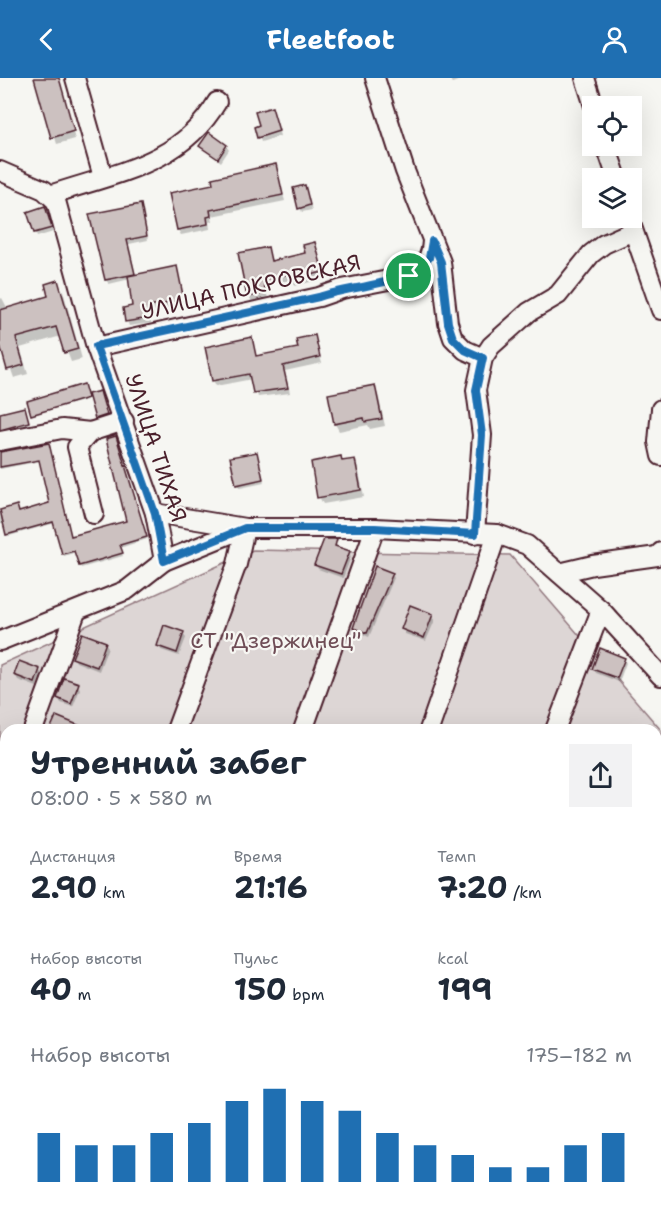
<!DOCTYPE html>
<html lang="ru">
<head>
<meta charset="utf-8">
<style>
	body { margin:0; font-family:"Shantell Sans",sans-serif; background:#f2f2f3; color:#1f2937; height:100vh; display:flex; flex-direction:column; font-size:22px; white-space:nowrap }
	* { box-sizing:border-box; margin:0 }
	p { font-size:20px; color:#747a83 }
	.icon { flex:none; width:33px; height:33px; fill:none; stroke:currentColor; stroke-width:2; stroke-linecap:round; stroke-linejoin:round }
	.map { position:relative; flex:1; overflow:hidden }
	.side { position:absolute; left:0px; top:646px; width:662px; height:488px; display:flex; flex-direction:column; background:#fff; border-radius:18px 18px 0 0; box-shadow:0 6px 24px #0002 }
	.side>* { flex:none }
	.tools { position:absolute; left:582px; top:18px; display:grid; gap:12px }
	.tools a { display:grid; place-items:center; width:60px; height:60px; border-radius:0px; background:#fff; box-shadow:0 6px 24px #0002; font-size:30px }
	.pin { position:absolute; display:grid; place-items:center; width:51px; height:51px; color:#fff; margin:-26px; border:3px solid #fff; border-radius:50%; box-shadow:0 2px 6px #0007 }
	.round { display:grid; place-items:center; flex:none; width:63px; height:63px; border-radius:0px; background:#f2f2f3 }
	.head { display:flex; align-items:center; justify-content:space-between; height:102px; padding:0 30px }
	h1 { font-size:33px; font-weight:700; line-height:45px }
	.figures { display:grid; grid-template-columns:repeat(3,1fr); gap:9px; height:102px; padding:6px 30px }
	.figures div { display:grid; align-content:center }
	.figures b { font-size:30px; font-weight:700 }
	.figures small { font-size:16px; font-weight:400 }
	.figures p { font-size:16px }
	.chart { height:168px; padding:12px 30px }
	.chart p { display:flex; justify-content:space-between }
	.chart svg { width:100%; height:108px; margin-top:6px; stroke:#1f6fb2; stroke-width:6 }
	header { display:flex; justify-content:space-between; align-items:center; height:78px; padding:0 30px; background:#1f6fb2; color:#fff; font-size:27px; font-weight:700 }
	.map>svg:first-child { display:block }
	.green { fill:#ddd6d5; stroke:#947a80; stroke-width:1.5; fill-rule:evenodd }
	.shadow { fill:#0003 }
	.building { fill:#ccc1c0; stroke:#4a1f2b; stroke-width:1.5 }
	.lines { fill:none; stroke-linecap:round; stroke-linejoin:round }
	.minor-casing { stroke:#4a1f2b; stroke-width:22 }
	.minor { stroke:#f6f6f2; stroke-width:18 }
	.route-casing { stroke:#fff; stroke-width:12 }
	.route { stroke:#1f6fb2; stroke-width:8 }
	.labels { text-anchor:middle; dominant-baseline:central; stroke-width:4.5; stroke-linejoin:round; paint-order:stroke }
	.street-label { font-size:22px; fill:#4a1f2b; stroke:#f6f6f2 }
	.park-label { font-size:22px; fill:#6f4d56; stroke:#f6f6f2 }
</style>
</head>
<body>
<header><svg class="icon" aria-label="back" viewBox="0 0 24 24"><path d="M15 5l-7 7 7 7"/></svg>Fleetfoot<svg class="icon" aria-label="person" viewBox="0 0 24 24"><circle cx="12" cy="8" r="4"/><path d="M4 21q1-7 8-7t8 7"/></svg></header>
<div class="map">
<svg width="661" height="1133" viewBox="0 0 661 1133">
	<rect width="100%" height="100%" fill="#f6f6f2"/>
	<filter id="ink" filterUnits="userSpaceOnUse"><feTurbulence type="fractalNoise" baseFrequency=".0167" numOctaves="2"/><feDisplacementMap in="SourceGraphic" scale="12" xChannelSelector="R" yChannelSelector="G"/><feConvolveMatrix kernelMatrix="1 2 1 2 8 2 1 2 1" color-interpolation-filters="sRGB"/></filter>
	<g filter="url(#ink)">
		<path class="green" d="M253,472L510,477L661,652V1133H0V587ZM6,652H656V1128H6Z"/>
		<g class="shadow">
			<polygon points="36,0 57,0 75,61 57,66"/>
			<polygon points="449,0 466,0 452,5"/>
			<polygon points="274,35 280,58 261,64 256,50"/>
			<polygon points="226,68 229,72 221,84 201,69"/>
			<polygon points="275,88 285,123 212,138 213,143 209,144 210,151 181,157 178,152 215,107"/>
			<polygon points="305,109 312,132 302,134 300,130"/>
			<polygon points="140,127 148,162 129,166 136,198 176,190 186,226 149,234 151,245 129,248 127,243 134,230 130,201 109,206 106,202"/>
			<polygon points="47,134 53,154 37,159 35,154"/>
			<polygon points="314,166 325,200 295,208 292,202 265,207 268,221 252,224 249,218 267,171 273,184 307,176"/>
			<polygon points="57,204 63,213 82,281 71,284 61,258 20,270 28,296 14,300 0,261 0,221 2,220 8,231 50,219"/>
			<polygon points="314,259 322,285 285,293 290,315 258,319 252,301 216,308 213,302 251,260 257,280 300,271"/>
			<polygon points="374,309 378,316 385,348 370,351 368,347 339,353 335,346"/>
			<polygon points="84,310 87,322 32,336"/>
			<polygon points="26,332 29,346 0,354 0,337"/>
			<polygon points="116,361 147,461 120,470 123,478 81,490 76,474 64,478 55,445 9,458 5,446 0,446 0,434 16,429 19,436 51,427 41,383 0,391 0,376 48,367 71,460 128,444"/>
			<polygon points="257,375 264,405 240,410 237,406"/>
			<polygon points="340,380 343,384 354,382 358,389 364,419 323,426 319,419"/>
			<polygon points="336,463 337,470 349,474 351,479 343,500 318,491 316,486"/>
			<polygon points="392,496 394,500 369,559 357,554 354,550"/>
			<polygon points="432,537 435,542 426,563 405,556 403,551"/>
			<polygon points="183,556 186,560 179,578 161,572 159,567"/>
			<polygon points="105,565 108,569 99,593 76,584 74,580"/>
			<polygon points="624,581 626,585 619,604 596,595 594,591"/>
			<polygon points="39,592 42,596 37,609 18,602 15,597"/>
			<polygon points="78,607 80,611 73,629 61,625 58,620"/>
			<polygon points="146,1128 175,1128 173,1133 145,1133"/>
		</g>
		<g class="building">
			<polygon points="34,0 59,0 74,53 51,60"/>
			<polygon points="272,29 279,53 257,60 254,49 259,47 255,34"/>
			<polygon points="209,54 227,67 218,81 199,68"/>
			<polygon points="276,86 283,117 210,132 211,138 207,139 208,146 177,152 169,115 213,106 212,100"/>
			<polygon points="305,107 310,127 298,131 293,110"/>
			<polygon points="141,126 147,158 127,162 135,196 105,202 89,136"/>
			<polygon points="45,128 52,150 34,155 27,134"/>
			<polygon points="315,164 323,194 291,202 289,196 263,201 266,215 247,219 238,175 268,169 271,183 305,175 303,167"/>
			<polygon points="177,188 184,222 148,229 149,240 125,244 123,230 132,228 128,198"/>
			<polygon points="58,202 78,271 64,275 56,249 16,260 24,287 7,292 0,267 0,232 48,218 45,206"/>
			<polygon points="315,257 320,279 283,288 288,310 253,315 249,296 212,303 205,269 252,259 256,278 298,270 296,261"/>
			<polygon points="84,306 88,320 31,337 27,323"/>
			<polygon points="375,307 382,341 365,344 364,340 334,346 328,316"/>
			<polygon points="100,313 107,337 95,341 88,316"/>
			<polygon points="25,329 29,344 0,352 0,335"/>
			<polygon points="116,358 147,459 120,467 123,475 79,488 74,473 62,476 53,444 6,457 0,432 17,427 19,434 49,425 39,382 0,389 0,374 49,365 71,458 126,443 106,361"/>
			<polygon points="257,374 263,401 236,407 230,379"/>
			<polygon points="341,378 342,383 355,381 361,412 317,420 311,384"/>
			<polygon points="324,461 337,461 335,468 350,473 341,496 314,487"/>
			<polygon points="375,488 393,495 367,555 353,550"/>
			<polygon points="410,527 433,536 424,560 401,551"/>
			<polygon points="164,547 184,554 177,575 157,568"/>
			<polygon points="82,555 106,564 97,589 72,580"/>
			<polygon points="600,570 625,580 617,600 592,591"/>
			<polygon points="19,583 40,591 35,605 14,597"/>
			<polygon points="64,600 79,605 71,626 57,620"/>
			<polygon points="56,638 90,652 50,652"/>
		</g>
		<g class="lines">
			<defs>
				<g id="minor">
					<polyline points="75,0 103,99"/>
					<polyline points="375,0 405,93 441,184 448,245 453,260 465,272 483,280"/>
					<polyline points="585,0 594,28"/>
					<polyline points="606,68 617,100"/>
					<polyline points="0,93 44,112 56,123 96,269 155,435 164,483 127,512 0,563"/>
					<path d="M50,117C114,95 180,87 217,24"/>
					<polyline points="629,140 661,232"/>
					<path d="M96,269L319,219L342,211L409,198C425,190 431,180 432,163"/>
					<polyline points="661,331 658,364 661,378"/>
					<polyline points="90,354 77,369 94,436"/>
					<polyline points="0,363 62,351 90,354 124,343"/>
					<polyline points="155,435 245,450 375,450 497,456 527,467 601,532 661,598"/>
					<polyline points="475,456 482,357 476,312 483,280 491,268 529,234 558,217 591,176 604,166 633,153"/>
					<polyline points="164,483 245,450 237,486 176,652"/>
					<polyline points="559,495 593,487 657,478 661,474"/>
					<polyline points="33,652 76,534"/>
					<polyline points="303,652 375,450"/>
					<polyline points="429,652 497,456"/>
					<polyline points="555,652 601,532"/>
					<polyline points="656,715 661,699"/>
					<polyline points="0,742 6,725"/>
					<polyline points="656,1079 661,1064"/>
					<polyline points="0,1133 6,1118"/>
					<polyline points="133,1133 134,1128"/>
					<polyline points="262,1133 264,1128"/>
					<polyline points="384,1133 386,1128"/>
					<polyline points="507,1133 508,1128"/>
					<polyline points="636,1133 638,1128"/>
				</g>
			</defs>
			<use href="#minor" class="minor-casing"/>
			<use href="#minor" class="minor"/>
		</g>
	</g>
	<g class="lines" filter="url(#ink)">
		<defs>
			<path id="route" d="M432,163L441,184L448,245L453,260L465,272L483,280L476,312L482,357L475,456L375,450H245L164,483L155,435L96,268L319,219C351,207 409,208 429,180Z"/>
		</defs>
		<use href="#route" class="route-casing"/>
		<use href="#route" class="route"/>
	</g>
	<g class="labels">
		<g class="street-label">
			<text transform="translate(251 209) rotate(-13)">УЛИЦА ПОКРОВСКАЯ</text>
			<text transform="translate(156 370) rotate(72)">УЛИЦА ТИХАЯ</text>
		</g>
		<g class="park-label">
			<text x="276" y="562">СТ "Дзержинец"</text>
		</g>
	</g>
</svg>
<div class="tools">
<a><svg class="icon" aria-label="locate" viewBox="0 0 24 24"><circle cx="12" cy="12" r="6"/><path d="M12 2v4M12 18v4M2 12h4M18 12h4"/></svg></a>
<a><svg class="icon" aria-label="layers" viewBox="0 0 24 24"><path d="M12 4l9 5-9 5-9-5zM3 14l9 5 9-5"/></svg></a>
</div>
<div class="pin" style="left:409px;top:198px;background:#1e9e55"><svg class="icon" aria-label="arrive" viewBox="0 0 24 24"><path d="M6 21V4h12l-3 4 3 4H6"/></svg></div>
<section class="side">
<div class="head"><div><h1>Утренний забег</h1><p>08:00 · 5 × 580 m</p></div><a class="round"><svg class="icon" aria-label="share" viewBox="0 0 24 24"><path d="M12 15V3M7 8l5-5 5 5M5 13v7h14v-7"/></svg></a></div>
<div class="figures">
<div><p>Дистанция</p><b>2.90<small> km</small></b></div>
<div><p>Время</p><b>21:16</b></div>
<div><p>Темп</p><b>7:20<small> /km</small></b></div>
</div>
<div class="figures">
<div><p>Набор высоты</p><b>40<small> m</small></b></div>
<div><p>Пульс</p><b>150<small> bpm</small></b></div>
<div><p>kcal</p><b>199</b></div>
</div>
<div class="chart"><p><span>Набор высоты</span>175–182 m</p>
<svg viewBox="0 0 160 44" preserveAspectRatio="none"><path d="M5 44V24M15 44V29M25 44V29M35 44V24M45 44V20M55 44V11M65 44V6M75 44V11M85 44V15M95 44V24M105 44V29M115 44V33M125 44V38M135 44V38M145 44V29M155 44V24"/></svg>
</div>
</section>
</div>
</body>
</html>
